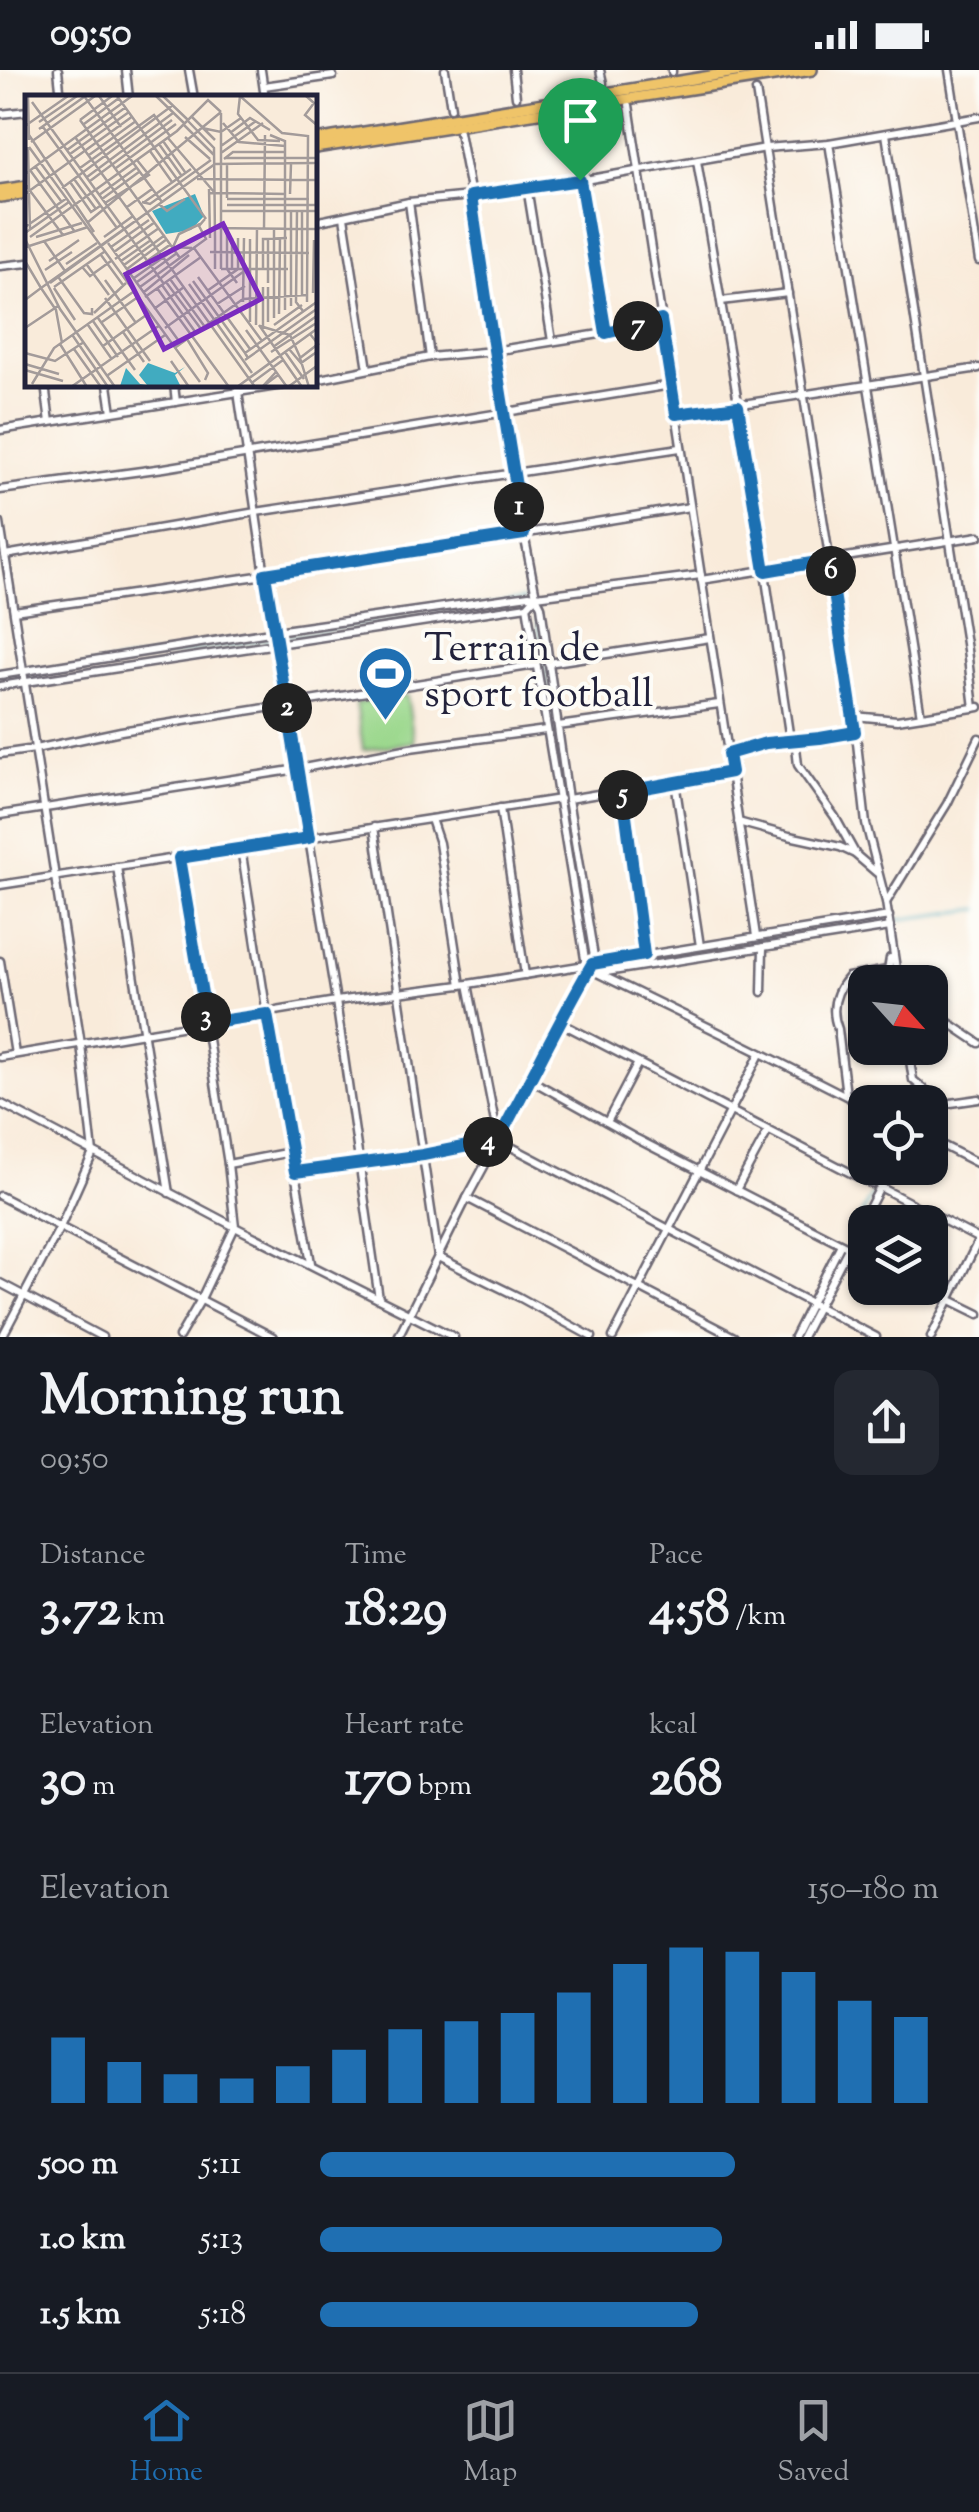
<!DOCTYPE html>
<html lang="en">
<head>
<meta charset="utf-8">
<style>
	body { margin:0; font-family:"Sorts Mill Goudy",serif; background:#242831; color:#f1f3f6; height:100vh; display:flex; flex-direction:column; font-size:38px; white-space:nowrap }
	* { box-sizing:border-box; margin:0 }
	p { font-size:32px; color:#9ea1a6 }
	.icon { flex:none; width:55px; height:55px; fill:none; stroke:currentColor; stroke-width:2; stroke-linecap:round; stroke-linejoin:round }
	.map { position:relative; height:1267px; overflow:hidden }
	.drawer { display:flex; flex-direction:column; background:#171b24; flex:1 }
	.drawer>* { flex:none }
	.needle { width:65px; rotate:117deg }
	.controls { position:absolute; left:848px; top:895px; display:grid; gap:20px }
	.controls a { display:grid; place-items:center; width:100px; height:100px; border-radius:20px; background:#171b24; box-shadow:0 2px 8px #0004; font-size:50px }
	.pin { position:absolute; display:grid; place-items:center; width:85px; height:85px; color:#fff; margin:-102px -42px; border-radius:50% 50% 50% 0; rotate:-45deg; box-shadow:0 0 10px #0007 }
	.pin .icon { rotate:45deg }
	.km { position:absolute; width:50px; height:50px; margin:-25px; border-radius:50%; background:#222; color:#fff; font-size:28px; line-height:50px; text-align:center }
	.round { display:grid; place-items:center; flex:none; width:105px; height:105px; border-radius:20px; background:#242831 }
	.head { display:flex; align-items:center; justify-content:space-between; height:170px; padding:0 40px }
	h1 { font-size:55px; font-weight:700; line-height:75px }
	.figures { display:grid; grid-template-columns:repeat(3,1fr); gap:15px; height:170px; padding:10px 40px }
	.figures div { display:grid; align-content:center }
	.figures b { font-size:50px; font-weight:700 }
	.figures small { font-size:28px; font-weight:400 }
	.figures p { font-size:28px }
	.chart { height:280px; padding:20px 40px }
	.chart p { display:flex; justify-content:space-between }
	.chart svg { width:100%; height:180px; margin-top:10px; stroke:#1f6fb2; stroke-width:6 }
	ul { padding:0 40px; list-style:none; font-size:32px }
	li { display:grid; grid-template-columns:160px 120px 1fr; align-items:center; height:75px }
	li i { height:25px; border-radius:12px; background:#1f6fb2 }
	.status { display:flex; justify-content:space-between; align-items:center; height:70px; padding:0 50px; background:#171b24; direction:ltr }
	.status svg { height:28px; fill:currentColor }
	.dock { display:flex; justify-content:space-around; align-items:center; height:140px; border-top:2px solid #363941; background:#171b24; font-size:28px; color:#9ea1a6 }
	.dock a { display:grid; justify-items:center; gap:5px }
	.dock .current { color:#1f6fb2 }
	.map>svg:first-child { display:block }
	.pitch { fill:#9ad78b; stroke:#5e7c63; stroke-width:2.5 }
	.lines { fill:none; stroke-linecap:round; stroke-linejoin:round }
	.stream { stroke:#41abc0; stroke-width:2.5 }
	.minor-casing { stroke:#6d6873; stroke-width:11 }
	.major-casing { stroke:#6d6873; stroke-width:14 }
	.minor { stroke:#fff; stroke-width:6 }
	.major { stroke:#efc469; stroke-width:9 }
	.route-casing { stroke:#fff; stroke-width:20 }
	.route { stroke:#1f6fb2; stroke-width:12 }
	.labels { text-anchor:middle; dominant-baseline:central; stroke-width:8; stroke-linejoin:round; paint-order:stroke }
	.poi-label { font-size:40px; fill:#22223b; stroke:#fdfcf7; text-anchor:start }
	.inset-road { fill:none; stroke:#a39b9a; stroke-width:2.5 }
	.view { fill:#7b2cbf; fill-opacity:0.15; stroke:#7b2cbf; stroke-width:5 }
	.inset-edge { fill:none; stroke:#22223b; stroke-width:5 }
</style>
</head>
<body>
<div class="status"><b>09:50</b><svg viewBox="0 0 49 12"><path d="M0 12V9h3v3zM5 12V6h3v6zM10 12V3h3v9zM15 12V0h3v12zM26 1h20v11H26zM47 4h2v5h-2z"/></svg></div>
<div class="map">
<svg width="979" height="1267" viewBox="0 0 979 1267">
	<rect width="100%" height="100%" fill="#fdfcf7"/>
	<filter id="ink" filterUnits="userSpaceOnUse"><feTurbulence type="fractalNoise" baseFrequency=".01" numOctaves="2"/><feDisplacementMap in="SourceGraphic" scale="20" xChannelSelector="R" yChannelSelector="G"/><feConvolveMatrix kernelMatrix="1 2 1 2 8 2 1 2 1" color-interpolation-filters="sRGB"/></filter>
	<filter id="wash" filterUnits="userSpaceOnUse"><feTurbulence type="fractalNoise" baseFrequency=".0048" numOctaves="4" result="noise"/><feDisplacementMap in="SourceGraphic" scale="40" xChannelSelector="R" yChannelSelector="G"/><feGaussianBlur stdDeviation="2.25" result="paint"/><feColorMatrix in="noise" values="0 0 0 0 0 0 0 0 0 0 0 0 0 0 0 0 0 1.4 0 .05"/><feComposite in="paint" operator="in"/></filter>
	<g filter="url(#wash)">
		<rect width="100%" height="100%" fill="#f9ebda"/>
		<polygon class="pitch" points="407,625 414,672 363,680 356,633"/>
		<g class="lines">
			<g class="stream">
				<polyline points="536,538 559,690"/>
				<polyline points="282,567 525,529"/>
				<polyline points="0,611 272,569"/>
				<polyline points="574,787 590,889"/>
				<polyline points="896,850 979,839"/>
				<polyline points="817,861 884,852"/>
				<polyline points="602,897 789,865"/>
				<polyline points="881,1108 886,1098"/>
				<polyline points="849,1169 872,1124"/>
				<polyline points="806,1252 811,1243"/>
			</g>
		</g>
	</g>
	<g filter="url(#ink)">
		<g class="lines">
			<defs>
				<g id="minor">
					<polyline points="58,0 61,28"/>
					<polyline points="126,0 129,28"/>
					<polyline points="189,0 194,28"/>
					<polyline points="261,0 265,28"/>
					<polyline points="445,0 451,38"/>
					<polyline points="513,0 516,27"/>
					<polyline points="600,0 603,13"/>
					<polyline points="672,0 672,2"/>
					<polyline points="949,0 979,191"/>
					<polyline points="264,16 333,6"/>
					<polyline points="756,21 854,646 866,754 886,832 898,912"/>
					<polyline points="629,35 756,866"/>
					<polyline points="0,44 28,41"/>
					<polyline points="459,62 471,126 493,281 505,342 524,464 536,526 527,536 586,895"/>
					<polyline points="886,64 967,580 974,638"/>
					<polyline points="829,73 921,646"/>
					<polyline points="697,91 751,409 790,670 796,677 798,695 835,747 856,785 877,803"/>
					<polyline points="579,111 606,263"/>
					<polyline points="527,117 552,271"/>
					<polyline points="409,132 430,287"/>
					<polyline points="344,147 368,299"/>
					<polyline points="315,152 409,132 471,126 579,111 766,78 829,73 979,47"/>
					<polyline points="0,196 28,193"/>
					<polyline points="721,231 788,223"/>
					<polyline points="315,310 430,287 493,281 606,263 661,250"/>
					<polyline points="45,315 50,352"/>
					<polyline points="108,315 112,342"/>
					<polyline points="174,315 176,332"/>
					<polyline points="237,315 265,505 336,931 379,1229"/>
					<polyline points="676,344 979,298"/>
					<polyline points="0,360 283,315"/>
					<polyline points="0,420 164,398 671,315"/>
					<polyline points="0,453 81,974 93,1083 60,1157 2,1267"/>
					<polyline points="5,485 256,442 680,378"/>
					<polyline points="701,510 979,466"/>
					<polyline points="536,526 541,536 568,729 595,893"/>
					<polyline points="14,541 265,505 690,437"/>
					<polyline points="548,593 710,568"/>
					<polyline points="0,605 276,561 529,525 536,526 701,505"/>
					<polyline points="0,616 527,536"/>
					<polyline points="854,646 897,650 979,637"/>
					<polyline points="558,656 719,634"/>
					<polyline points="0,684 35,679 121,661 536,595"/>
					<polyline points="728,684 767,673 820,668 855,662"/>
					<polyline points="675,712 700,876"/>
					<polyline points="623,722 644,885"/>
					<polyline points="568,729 731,702"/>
					<polyline points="500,738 525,905"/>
					<polyline points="0,745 298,699 410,678 546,660"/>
					<polyline points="431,749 439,773 461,915"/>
					<polyline points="738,752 789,766 840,777 855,784"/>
					<polyline points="374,757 438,1187 519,1227 592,1267"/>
					<polyline points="241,778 267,944 311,1193"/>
					<polyline points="179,788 228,1094 235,1157 200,1231 179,1267"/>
					<polyline points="117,797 169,1123"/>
					<polyline points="0,815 560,729"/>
					<polyline points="887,831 947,734 979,668"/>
					<polyline points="0,891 15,984"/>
					<path d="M589,899C681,944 774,988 865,1036"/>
					<polyline points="600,903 890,857"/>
					<polyline points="468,914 498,1068"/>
					<polyline points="762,922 763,877"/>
					<polyline points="930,940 979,973"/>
					<polyline points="559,952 872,1114"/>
					<polyline points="908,978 913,1010 930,1024 926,1032"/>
					<polyline points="0,987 336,931 468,914 889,846"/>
					<polyline points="531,1010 637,1069 865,1186"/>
					<path d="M846,1025L838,959C830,939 835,922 848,907L888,900L890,888"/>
					<polyline points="914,1032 923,1018"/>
					<polyline points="0,1033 235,1157 454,1267"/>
					<polyline points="930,1036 979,1029"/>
					<polyline points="607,1052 638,993"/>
					<polyline points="930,1069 979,1094"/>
					<polyline points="228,1094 291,1082"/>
					<polyline points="295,1102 423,1085 498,1070 876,1267"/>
					<polyline points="880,1117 979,1169 931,1267"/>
					<polyline points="736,1120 768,1061"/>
					<polyline points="0,1126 273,1267"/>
					<polyline points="467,1128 734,1267"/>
					<polyline points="0,1213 102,1267"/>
					<polyline points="926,1218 979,1244"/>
					<polyline points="398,1267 467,1128 531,1010 559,952 591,895"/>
					<polyline points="613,1267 760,984"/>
					<polyline points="794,1267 841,1174"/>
					<polyline points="802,1267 890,1098"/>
				</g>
				<g id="major">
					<polyline points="315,70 748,0"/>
					<polyline points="315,78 812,0"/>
					<polyline points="0,120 28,116"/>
					<polyline points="0,127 28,123"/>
				</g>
			</defs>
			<use href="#minor" class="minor-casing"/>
			<use href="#major" class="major-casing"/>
			<use href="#minor" class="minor"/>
			<use href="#major" class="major"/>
		</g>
	</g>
	<g class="lines" filter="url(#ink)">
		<defs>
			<path id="route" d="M580,110L606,263L661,250L676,344L738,336L765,501L829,490L855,662L820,668L766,673L728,684L731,702L623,722L644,885L592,894C559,951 530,1011 498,1070L423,1085L295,1102L267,944L207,953L179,788L309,768L265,504L524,464C505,351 487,239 471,126Z"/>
		</defs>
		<use href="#route" class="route-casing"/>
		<use href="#route" class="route"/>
	</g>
	<defs>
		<symbol id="stadium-pin" viewBox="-11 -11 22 30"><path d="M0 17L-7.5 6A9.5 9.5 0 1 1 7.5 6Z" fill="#1f6fb2" stroke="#fdfcf7"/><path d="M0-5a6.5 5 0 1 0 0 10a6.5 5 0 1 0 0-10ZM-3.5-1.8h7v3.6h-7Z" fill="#fff"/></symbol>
	</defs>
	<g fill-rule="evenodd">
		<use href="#stadium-pin" x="354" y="572" width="63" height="86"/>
	</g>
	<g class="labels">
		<g class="poi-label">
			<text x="424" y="580">Terrain de<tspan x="424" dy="46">sport football</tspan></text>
		</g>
	</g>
	<g transform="translate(25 25)">
		<rect width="292" height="292" fill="#f9ebda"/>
		<path d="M170,99L179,121L166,135L141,139L127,116ZM123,268L150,278L160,272L150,280L156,292L95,291L101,273L115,289L122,290L114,280Z" fill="#41abc0"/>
		<path class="inset-road" d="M3,1L4,45M59,1L137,107M74,1L96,32M92,1L181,124M131,1L160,29M138,1L163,25M215,1L257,38L283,41L282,207M215,1L213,19L233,45L255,46M281,1L289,8L280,20L293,31M7,7L99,134M167,22L190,45M55,25L155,163M55,25L87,1M163,26L189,53L190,143M14,27L52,1M198,28L214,47L260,51M59,29L94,3M159,30L189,60M0,31L43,1M18,32L92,133M177,33L196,37L216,23M14,34L59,2M205,38L225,23L245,35M4,40L69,137M245,40L260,46V215M50,42L151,180M160,42L185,64M143,43L189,97M138,46L160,77M6,47L70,1M134,49L156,80M196,51L231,26M3,52L4,94M4,52L175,287M42,55L101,12M125,56L147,87M196,58L238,28M45,59L104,17M64,60L111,26M200,63H293M199,64L208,57H261M291,70V110M10,71L36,106M55,73L129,20L145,41M91,73L151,29M5,75L50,137M0,79L107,1M62,82L148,18M49,84L71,114M172,84L293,85M65,86L147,25M45,87L66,117L75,111M0,89L38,140M37,93L148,10M184,94L185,143M4,98L5,135M184,98L261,99M0,99L108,21M265,99L266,69M74,100L111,73M202,103V69M77,104L114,77M202,104H284M117,107L125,109L186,65M80,108L124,80L112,65M118,108L166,74M134,109L142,116L160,104M202,110H293M102,112L127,94M196,116H293M272,116L271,207L278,216M123,117L190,69L293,68M62,128L196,17M0,132L42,103M185,133L293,134M202,133V174L212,188M239,133L240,40M100,135L139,189M0,138L44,107M5,142L152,36L183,5L196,17M11,142L57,128M79,142L108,121M0,144L35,214L90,292M19,146L40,176M83,148L156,249M1,152L63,132M86,152L124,125M167,153L148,152L154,139L175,129M169,153L237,246M89,157L130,127M185,157L284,158M76,160L98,190M90,164L134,133M0,166L16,193L0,205M24,166L54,145M96,166L126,145M41,169L72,148M62,170L84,200M99,170L140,140M58,173L65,181L86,166M102,174L142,144M190,174V143M196,174V18M196,174H263M207,174V143M238,174V144L262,143M20,175L47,157M102,180L146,149M150,180L230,292M173,182L225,254M34,183L59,218L67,219V213M109,183L150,154M145,184L180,232M80,185L111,228M168,186L220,258M112,187L152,158M141,187L176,234M25,188L123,117L16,193L31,215L37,248M243,188V143M164,189L227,278M137,190L171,238M29,192L79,157M115,192L181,144L174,131L180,124M29,193L50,225M132,193L204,292M182,196L213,174V143M119,197L164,160M288,198L289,145M277,201V116M120,202L176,162M80,203L102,234M218,207L219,143M192,209L220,191M266,211V116M129,214L159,192M69,218L101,188M254,219L255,143M73,223L110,275M249,223V135M68,226L93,262M77,227L113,202M225,227V144M243,227V192M63,230L86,263M231,230L232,133M234,230L277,292M249,230L277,210M235,231L265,240L275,262M238,231V192M0,233L33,211M140,233L218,177M102,234L125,266M221,235L262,292M98,237L119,267M48,241L83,292M162,244L183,278L180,285M35,249L62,292M78,251L124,218M151,252L218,204L281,200M248,252L293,220M49,254L76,292M264,254L276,268L293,256M246,257L293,227M260,257L279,284M0,258L30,266L59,247M223,263L220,258L293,206M220,265L293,213M146,266L164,292M0,269L34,279M0,275L38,286M251,277L237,292L253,280M83,280L140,240M228,287L258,265M7,289L29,253L108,197M46,292L135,230M212,292L293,233M263,292L293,270M284,292L275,263L293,249L285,239"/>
		<path class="view" d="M198,129L236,204L139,254L101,179Z"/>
		<rect width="292" height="292" class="inset-edge"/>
	</g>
</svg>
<div class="controls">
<a><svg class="needle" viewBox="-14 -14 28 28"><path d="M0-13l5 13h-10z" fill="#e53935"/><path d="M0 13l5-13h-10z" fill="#9ea1a6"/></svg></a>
<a><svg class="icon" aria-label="locate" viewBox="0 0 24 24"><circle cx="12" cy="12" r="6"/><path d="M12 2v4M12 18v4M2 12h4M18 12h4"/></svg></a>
<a><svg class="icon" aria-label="layers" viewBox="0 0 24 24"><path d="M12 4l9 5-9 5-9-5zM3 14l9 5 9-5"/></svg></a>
</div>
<div class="pin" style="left:580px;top:110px;background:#1e9e55"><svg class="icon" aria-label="arrive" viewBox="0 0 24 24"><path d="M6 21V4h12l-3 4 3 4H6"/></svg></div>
<b class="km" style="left:519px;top:437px">1</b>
<b class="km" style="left:287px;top:638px">2</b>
<b class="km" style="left:206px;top:947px">3</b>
<b class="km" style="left:488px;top:1072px">4</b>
<b class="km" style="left:623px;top:725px">5</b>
<b class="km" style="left:831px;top:501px">6</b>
<b class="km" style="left:638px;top:256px">7</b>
</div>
<section class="drawer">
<div class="head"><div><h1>Morning run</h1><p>09:50</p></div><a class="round"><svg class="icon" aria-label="share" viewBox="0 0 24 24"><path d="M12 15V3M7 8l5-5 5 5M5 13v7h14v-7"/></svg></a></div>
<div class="figures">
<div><p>Distance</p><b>3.72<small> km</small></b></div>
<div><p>Time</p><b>18:29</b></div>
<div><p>Pace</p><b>4:58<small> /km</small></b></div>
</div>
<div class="figures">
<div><p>Elevation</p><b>30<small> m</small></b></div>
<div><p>Heart rate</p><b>170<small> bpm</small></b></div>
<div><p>kcal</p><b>268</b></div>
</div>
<div class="chart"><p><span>Elevation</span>150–180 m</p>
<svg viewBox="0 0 160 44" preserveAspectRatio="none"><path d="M5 44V28M15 44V34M25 44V37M35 44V38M45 44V35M55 44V31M65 44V26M75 44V24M85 44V22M95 44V17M105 44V10M115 44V6M125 44V7M135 44V12M145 44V19M155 44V23"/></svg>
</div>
<ul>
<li><b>500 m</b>5:11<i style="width:67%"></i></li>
<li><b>1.0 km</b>5:13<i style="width:65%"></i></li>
<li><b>1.5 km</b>5:18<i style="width:61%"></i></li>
</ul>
</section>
<nav class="dock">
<a class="current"><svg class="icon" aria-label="home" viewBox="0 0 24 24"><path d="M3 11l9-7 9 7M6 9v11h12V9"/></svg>Home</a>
<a><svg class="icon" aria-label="map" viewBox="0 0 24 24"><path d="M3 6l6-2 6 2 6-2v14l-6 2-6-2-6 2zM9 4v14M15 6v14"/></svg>Map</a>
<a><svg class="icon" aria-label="saved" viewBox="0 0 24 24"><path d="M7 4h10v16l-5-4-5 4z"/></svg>Saved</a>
</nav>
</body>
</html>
